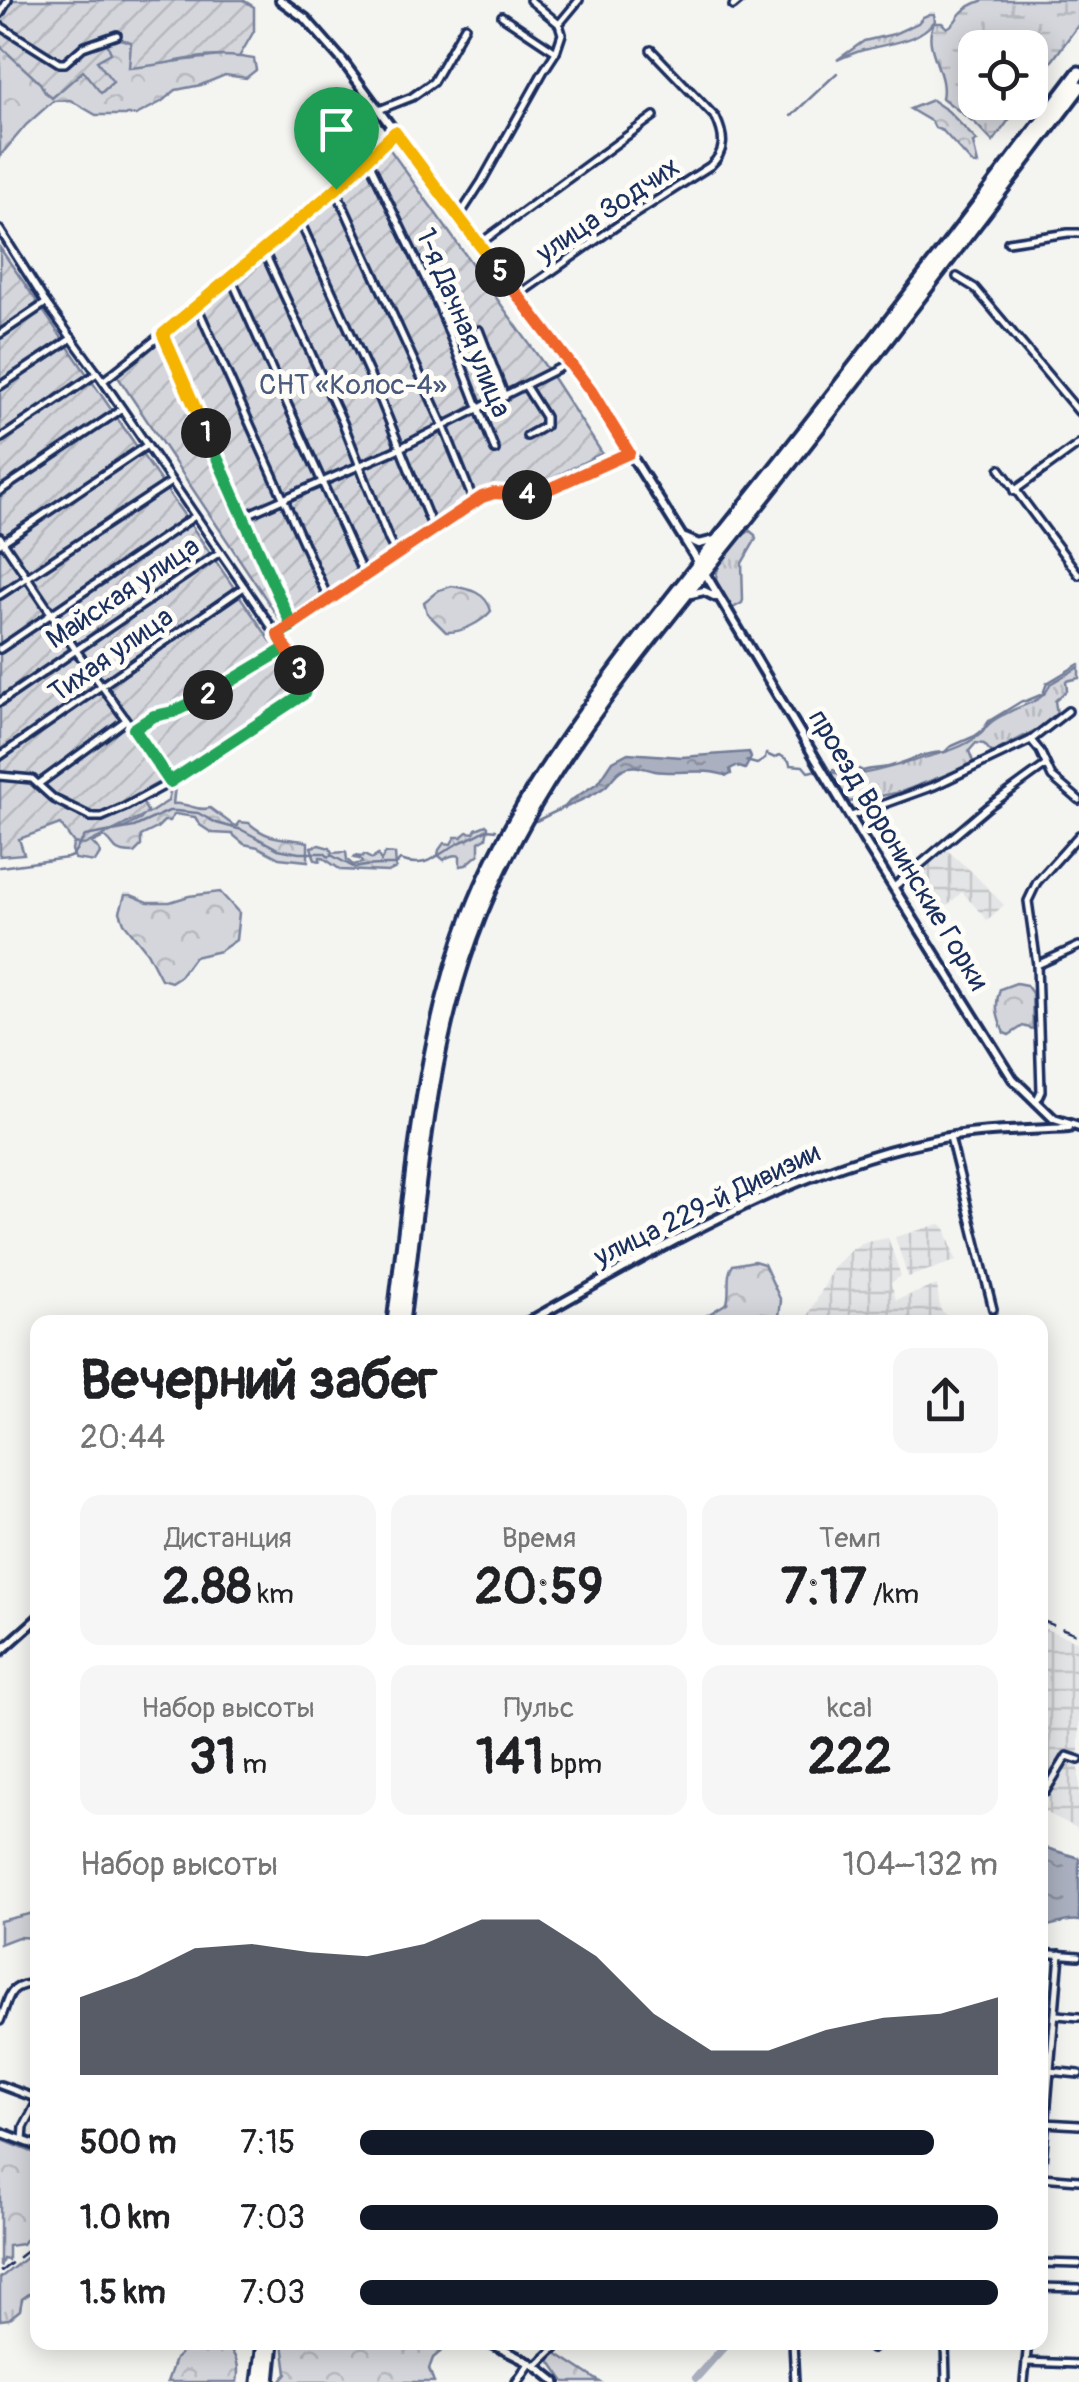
<!DOCTYPE html>
<html lang="ru">
<head>
<meta charset="utf-8">
<style>
	body { margin:0; font-family:Pangolin,sans-serif; background:#f6f6f6; color:#202124; height:100vh; display:flex; flex-direction:column; font-size:38px; white-space:nowrap }
	* { box-sizing:border-box; margin:0 }
	p { font-size:32px; color:#757577 }
	.icon { flex:none; width:55px; height:55px; fill:none; stroke:currentColor; stroke-width:2; stroke-linecap:round; stroke-linejoin:round }
	.map { position:relative; flex:1; overflow:hidden }
	.drawer { position:absolute; left:30px; top:1315px; width:1018px; height:1035px; display:flex; flex-direction:column; background:#fff; border-radius:20px; box-shadow:0 5px 25px #0003 }
	.drawer>* { flex:none }
	.controls { position:absolute; left:958px; top:30px; display:grid; gap:20px }
	.controls a { display:grid; place-items:center; width:90px; height:90px; border-radius:20px; background:#fff; box-shadow:0 5px 25px #0003; font-size:50px }
	.pin { position:absolute; display:grid; place-items:center; width:85px; height:85px; color:#fff; margin:-102px -42px; border-radius:50% 50% 50% 0; rotate:-45deg; box-shadow:0 0 10px #0007 }
	.pin .icon { rotate:45deg }
	.km { position:absolute; width:50px; height:50px; margin:-25px; border-radius:50%; background:#222; color:#fff; font-size:28px; line-height:50px; text-align:center }
	.round { display:grid; place-items:center; flex:none; width:105px; height:105px; border-radius:20px; background:#f6f6f6 }
	.summary { display:flex; align-items:center; justify-content:space-between; height:170px; padding:0 50px }
	h1 { font-size:55px; font-weight:800; line-height:75px }
	.figures { display:grid; grid-template-columns:repeat(3,1fr); gap:15px; height:170px; padding:10px 50px }
	.figures div { display:grid; align-content:center; border-radius:20px; background:#f6f6f6; text-align:center }
	.figures b { font-size:50px; font-weight:800 }
	.figures small { font-size:28px; font-weight:400 }
	.figures p { font-size:28px }
	.chart { height:280px; padding:20px 50px }
	.chart p { display:flex; justify-content:space-between }
	.chart svg { width:100%; height:180px; margin-top:10px; fill:#111827; opacity:.7 }
	ul { padding:0 50px; list-style:none; font-size:32px }
	li { display:grid; grid-template-columns:160px 120px 1fr; align-items:center; height:75px }
	li i { height:25px; border-radius:12px; background:#111827 }
	.map>svg:first-child { display:block }
	.industrial { fill:url(#industrial-grid) }
	.grass { fill:url(#grass-tufts); stroke:#78829c; stroke-width:2.5 }
	.forest { fill:url(#forest-crowns); stroke:#78829c; stroke-width:2.5 }
	.wetland { fill:url(#wetland-marsh); stroke:#78829c; stroke-width:2.5 }
	.garden { fill:url(#garden-furrows); stroke:#78829c; stroke-width:2.5 }
	.water { fill:url(#water-ripples); stroke:#717c98; stroke-width:2.5 }
	.lines { fill:none; stroke-linecap:round; stroke-linejoin:round }
	.stream { stroke:#717c98; stroke-width:2.5 }
	.river { stroke:#aab0bf; stroke-width:8 }
	.minor-casing { stroke:#1b2f5e; stroke-width:12 }
	.tertiary-casing { stroke:#1b2f5e; stroke-width:14 }
	.trunk-casing { stroke:#1b2f5e; stroke-width:19 }
	.minor { stroke:#fdfcf7; stroke-width:5 }
	.tertiary { stroke:#fdfcf7; stroke-width:6 }
	.trunk { stroke:#fdfcf7; stroke-width:11 }
	.rail { stroke:#1b2f5e; stroke-width:2.5; stroke-dasharray:15 8; stroke-linecap:butt }
	.split-1-casing { stroke:#fff; stroke-width:20 }
	.split-2-casing { stroke:#fff; stroke-width:20 }
	.split-3-casing { stroke:#fff; stroke-width:20 }
	.split-4-casing { stroke:#fff; stroke-width:20 }
	.split-5-casing { stroke:#fff; stroke-width:20 }
	.split-6-casing { stroke:#fff; stroke-width:20 }
	.split-1 { stroke:#f5b400; stroke-width:12 }
	.split-2 { stroke:#22a559; stroke-width:12 }
	.split-3 { stroke:#22a559; stroke-width:12 }
	.split-4 { stroke:#f0652b; stroke-width:12 }
	.split-5 { stroke:#f0652b; stroke-width:12 }
	.split-6 { stroke:#f5b400; stroke-width:12 }
	.labels { text-anchor:middle; dominant-baseline:central; stroke-width:10; stroke-linejoin:round; paint-order:stroke }
	.street-label { font-size:28px; fill:#1b2f5e; stroke:#fdfcf7 }
	.park-label { font-size:28px; fill:#49597d; stroke:#fdfcf7 }
</style>
</head>
<body>
<div class="map">
<svg width="1079" height="2382" viewBox="0 0 1079 2382">
	<defs>
		<pattern id="industrial-grid" width="8" height="8" patternUnits="userSpaceOnUse" patternTransform="scale(2.5)"><rect width="8" height="8" fill="#e4e5e6"/><path d="M0 4h8M4 0v8" fill="none" stroke="#c3c5c8"/></pattern>
		<pattern id="grass-tufts" width="24" height="20" patternUnits="userSpaceOnUse" patternTransform="scale(2.5)"><rect width="24" height="20" fill="#d4d6db"/><path d="M3 7l-1-3M5 7V3M7 7l1-3M15 17l-1-3M17 17v-4M19 17l1-3" fill="none" stroke="#b5b8be"/></pattern>
		<pattern id="forest-crowns" width="20" height="18" patternUnits="userSpaceOnUse" patternTransform="scale(2.5)"><rect width="20" height="18" fill="#d4d6db"/><path d="M2 6a3 3 0 1 1 6 0M12 15a3 3 0 1 1 6 0" fill="none" stroke="#b5b8be"/></pattern>
		<pattern id="wetland-marsh" width="20" height="14" patternUnits="userSpaceOnUse" patternTransform="scale(2.5)"><rect width="20" height="14" fill="#d4d6db"/><path d="M1 5h8M5 5V1M11 12h8M15 12V8" fill="none" stroke="#b5b8be"/></pattern>
		<pattern id="garden-furrows" width="10" height="10" patternUnits="userSpaceOnUse" patternTransform="scale(2.5)"><rect width="10" height="10" fill="#d4d6db"/><path d="M-1 1l2-2M0 10L10 0M9 11l2-2" fill="none" stroke="#b5b8be"/></pattern>
		<pattern id="water-ripples" width="26" height="14" patternUnits="userSpaceOnUse" patternTransform="scale(2.5)"><rect width="26" height="14" fill="#aab0bf"/><path d="M2 4q2-2 4 0t4 0M15 11q2-2 4 0t4 0" fill="none" stroke="#8a909e"/></pattern>
	</defs>
	<rect width="100%" height="100%" fill="#f4f4f1"/>
	<filter id="ink" filterUnits="userSpaceOnUse"><feTurbulence type="fractalNoise" baseFrequency=".01" numOctaves="2"/><feDisplacementMap in="SourceGraphic" scale="20" xChannelSelector="R" yChannelSelector="G"/><feConvolveMatrix kernelMatrix="1 2 1 2 8 2 1 2 1" color-interpolation-filters="sRGB"/></filter>
	<g filter="url(#ink)">
		<g class="industrial">
			<polygon points="945,851 948,851 971,871 1004,905 987,920 962,892 941,912 914,878"/>
			<polygon points="940,1224 945,1228 956,1261 908,1277 895,1237"/>
			<polygon points="888,1238 901,1276 891,1283 896,1300 937,1285 940,1309 952,1322 805,1322 834,1267 851,1250 862,1243"/>
			<polygon points="1040,1627 1079,1642 1079,1829 1043,1811 1053,1782 1040,1778"/>
		</g>
		<g class="grass">
			<path d="M930,14H934L935,21C917,42 893,42 868,49C857,51 847,56 837,60L864,41L894,34L918,23L923,17Z"/>
			<path d="M750,531L755,535L756,539L742,563L743,600L742,603L733,608C726,601 716,589 716,579C716,562 736,538 750,531Z"/>
			<path d="M1079,667V678L1066,681L1067,690L1055,701L1057,714L1041,727L992,753L984,744L976,743L969,751L974,764L901,792L849,802L830,772C859,779 885,768 913,761C936,754 958,751 978,736C986,730 981,733 988,725C993,720 1000,716 1007,713C1022,704 1045,702 1050,684Z"/>
			<path d="M486,825L488,827L486,838L479,842V854L466,865L460,866V856C456,854 448,856 444,860L438,855L439,850L444,843L451,844L455,837H461L467,832L474,833L476,829Z"/>
			<polygon points="37,2249 37,2291 32,2292 22,2299 20,2310 9,2319 0,2320 0,2278"/>
		</g>
		<g class="forest">
			<polygon points="117,38 131,42 130,67 228,55 254,59 256,70 246,78 225,75 201,85 176,90 161,102 136,115 96,115 70,100 53,101 26,125 0,156 0,46 41,83 45,92 84,70 102,92 112,82 97,61 105,42"/>
			<polygon points="932,100 948,111 977,141 973,143 978,164 973,164 943,131 935,128 932,122 910,109"/>
			<path d="M452,586C469,589 486,592 491,611C482,622 461,633 446,632L427,613L424,602L439,590Z"/>
			<path d="M175,786L173,804C187,802 196,812 210,808L233,825L238,826L239,822L249,823C269,841 283,837 308,842V861L279,858L258,847L244,844L232,834L212,833L200,825L195,817L175,814L169,821H164L157,828L141,836V846L134,853C108,852 119,846 104,837L92,843L99,849L100,854L95,862L75,859L72,850L73,845L110,826L124,828L141,819L143,814H148L168,801L171,787Z"/>
			<polygon points="319,845 330,848 332,853 346,852 347,860 353,865 362,863 360,859 354,858 355,856 362,857 364,855 372,859 378,855 381,861 385,853 395,854 396,868 388,872 341,870 322,857 320,857 320,861 315,860 311,847"/>
			<polygon points="220,892 239,913 236,940 220,951 194,957 180,976 171,982 161,979 147,952 124,923 120,912 125,895 131,895 148,902 170,902 189,896"/>
			<path d="M1016,983L1026,985L1032,993L1033,1029L1023,1026L1009,1035L1004,1033C997,1017 994,1006 1000,989Z"/>
			<path d="M754,1261L764,1264L781,1301L779,1316L775,1322H696L727,1303C731,1290 725,1275 733,1265Z"/>
			<polygon points="37,1912 37,1938 18,1937 0,1944 0,1921"/>
			<polygon points="0,2139 37,2154 38,2234 35,2238 25,2240 22,2244 8,2246 8,2260 3,2259 0,2267"/>
			<polygon points="357,2342 361,2344 450,2344 433,2358 429,2369 434,2382 280,2382 287,2374 283,2343"/>
			<path d="M191,2343H223C237,2354 240,2365 237,2382H167L175,2359Z"/>
			<polygon points="556,2353 600,2382 565,2382 549,2359"/>
		</g>
		<path class="wetland" d="M984,0H1079V24L1030,91V48H975V102L1021,103L993,142L975,123L942,98C948,72 921,47 934,23H942L947,28C955,24 955,20 961,13C967,6 975,3 984,0Z"/>
		<g class="garden">
			<path d="M0,0H243L254,7V31L239,57C203,52 166,66 129,68L131,42L117,38L106,41L111,53L97,61L113,82L101,93L83,71L52,98L45,92L40,83L0,46Z"/>
			<path d="M386,144L548,370L602,453L530,489L490,486L325,599L282,623L116,374C149,349 179,322 211,295C271,246 330,197 386,144Z"/>
			<polygon points="0,248 301,685 291,695 175,773 107,812 89,813 61,800 38,779 26,774 0,774"/>
			<polygon points="21,779 33,782 55,802 94,822 142,801 148,813 84,845 74,843 60,824 19,839 24,854 0,856 0,780"/>
		</g>
		<g class="water">
			<path d="M749,752L751,758L745,769L736,766L730,769L731,774L727,776C705,767 678,775 655,771C644,769 635,763 623,769C616,772 612,780 606,786C594,796 577,801 563,809L570,801L599,782L613,761L628,753L682,757Z"/>
			<path d="M1040,1846L1079,1858V1921C1065,1918 1053,1928 1040,1926Z"/>
		</g>
		<g class="lines">
			<g class="stream">
				<polyline points="791,116 837,73"/>
				<polyline points="746,761 757,764 765,759 766,754 775,758 780,755 789,761 790,765 803,766 808,772 817,770"/>
				<path d="M833,770L847,774L858,773L859,769L863,771C871,768 879,769 888,767C907,762 925,752 945,752L950,747L975,736L983,730L989,721L1022,701H1026L1043,694L1047,683L1079,664"/>
				<polyline points="536,821 565,807"/>
				<path d="M0,867L67,858L72,856L85,836L134,827L169,811H176L198,813L216,823L242,830L278,849L299,853H324L329,857L331,855L355,868C367,864 381,865 396,865L400,860C428,870 437,854 459,843C467,839 479,835 487,829L496,830"/>
			</g>
			<polyline class="river" points="696,2378 728,2342"/>
			<defs>
				<g id="minor">
					<polyline points="530,0 559,24"/>
					<polyline points="733,6 740,0"/>
					<polyline points="0,14 8,0"/>
					<polyline points="502,16 556,52"/>
					<polyline points="0,26 59,63 65,63 83,47 117,35"/>
					<polyline points="379,110 412,97 433,82 465,26"/>
					<polyline points="365,161 372,168 439,307 495,450"/>
					<polyline points="336,190 443,425 474,502"/>
					<polyline points="458,218 482,181 543,72 556,52 562,34 559,24 579,0"/>
					<polyline points="299,219 377,391 430,521"/>
					<polyline points="0,230 46,303 103,381 277,635 307,683 303,694 171,782 125,807 102,817 91,817 54,799 32,779 0,776"/>
					<polyline points="1008,242 1068,233 1079,233"/>
					<polyline points="479,244 654,116"/>
					<polyline points="263,249 343,423 389,540 397,555"/>
					<polyline points="957,277 975,288 1079,412"/>
					<polyline points="231,278 364,576"/>
					<path d="M518,295L618,225L710,166C726,152 725,137 716,118L651,50"/>
					<polyline points="196,304 329,600"/>
					<polyline points="479,330 505,397"/>
					<polyline points="0,334 46,303"/>
					<polyline points="163,334 292,626"/>
					<path d="M103,381C204,302 302,219 395,132"/>
					<polyline points="0,386 72,338"/>
					<polyline points="526,387 545,417 545,426 527,436"/>
					<polyline points="0,439 97,373"/>
					<polyline points="1000,469 1079,575"/>
					<polyline points="0,491 122,409"/>
					<polyline points="1014,491 1079,444"/>
					<polyline points="242,517 400,448 569,363"/>
					<polyline points="0,537 75,649 171,782"/>
					<polyline points="0,544 147,445"/>
					<polyline points="0,595 171,482"/>
					<path d="M277,635L482,497C501,490 519,498 539,493C566,485 602,465 629,453"/>
					<polyline points="0,649 195,516"/>
					<polyline points="0,702 220,552"/>
					<path d="M135,729C158,713 184,708 209,695C235,681 260,663 285,648"/>
					<polyline points="1031,740 1040,751 1052,777 1079,800"/>
					<polyline points="0,756 244,587"/>
					<polyline points="40,783 126,720"/>
					<polyline points="851,816 934,786 1031,740 1068,711"/>
					<polyline points="894,887 988,807 1046,765"/>
					<polyline points="1037,965 1079,946"/>
					<polyline points="1036,1102 1041,1091 1037,965 1028,901 1037,882 1079,835"/>
					<polyline points="950,1137 993,1309"/>
					<polyline points="1040,1789 1045,1792 1067,1756 1079,1760"/>
					<polyline points="1040,1953 1079,1956"/>
					<polyline points="1057,2015 1079,2017"/>
					<path d="M0,2021C11,1995 6,1985 38,1983"/>
					<polyline points="1049,2071 1079,2074"/>
					<polyline points="0,2085 38,2099"/>
					<polyline points="1045,2123 1079,2125"/>
					<polyline points="23,2140 24,2127 38,2100"/>
					<polyline points="1041,2177 1079,2180"/>
					<polyline points="1040,2186 1060,1954"/>
					<polyline points="1040,2263 1079,2264"/>
					<polyline points="1040,2287 1079,2288"/>
					<polyline points="793,2342 795,2382"/>
					<polyline points="870,2342 872,2349"/>
					<polyline points="945,2342 946,2382"/>
					<polyline points="1026,2362 1079,2364"/>
					<polyline points="536,2366 561,2342"/>
					<polyline points="1024,2382 1028,2342"/>
				</g>
				<g id="tertiary">
					<polyline points="280,0 306,19 342,60 458,218 591,391 702,568 867,845 1013,1079 1054,1119 1079,1127"/>
					<polyline points="685,538 699,544 715,540"/>
					<polyline points="691,594 704,591 716,597"/>
					<path d="M528,1322C657,1250 786,1171 932,1140C977,1130 1023,1131 1069,1128"/>
					<polyline points="0,1652 38,1618"/>
					<polyline points="0,2132 38,2146"/>
					<polyline points="488,2342 536,2366 556,2382"/>
					<polyline points="517,2382 530,2363"/>
				</g>
				<g id="trunk">
					<path d="M394,1322C412,1186 421,1045 470,915C508,816 571,730 635,646C678,590 722,535 766,480C873,346 976,209 1079,73"/>
					<path d="M402,1322C419,1194 426,1059 471,937C530,773 651,640 757,505C866,367 973,227 1079,87"/>
					<polyline points="259,2382 264,2342"/>
					<polyline points="268,2382 272,2342"/>
				</g>
			</defs>
			<use href="#minor" class="minor-casing"/>
			<use href="#tertiary" class="tertiary-casing"/>
			<use href="#trunk" class="trunk-casing"/>
			<use href="#minor" class="minor"/>
			<use href="#tertiary" class="tertiary"/>
			<use href="#trunk" class="trunk"/>
			<g class="rail">
				<polyline points="1040,1620 1079,1635"/>
				<polyline points="0,2272 38,2242"/>
			</g>
		</g>
	</g>
	<g class="lines" filter="url(#ink)">
		<defs>
			<polyline id="split-1" points="206,433 163,334 336,189"/>
			<polyline id="split-2" points="206,433 292,626 278,634 286,648 208,695"/>
			<polyline id="split-3" points="208,695 173,712 154,716 134,729 170,782 304,694 307,683 299,670"/>
			<polyline id="split-4" points="299,670 278,634 482,497 494,493 527,495"/>
			<polyline id="split-5" points="500,272 591,391 629,453 540,493 527,495"/>
			<polyline id="split-6" points="336,189 395,132 500,272"/>
		</defs>
		<use href="#split-1" class="split-1-casing"/>
		<use href="#split-2" class="split-2-casing"/>
		<use href="#split-3" class="split-3-casing"/>
		<use href="#split-4" class="split-4-casing"/>
		<use href="#split-5" class="split-5-casing"/>
		<use href="#split-6" class="split-6-casing"/>
		<use href="#split-1" class="split-1"/>
		<use href="#split-2" class="split-2"/>
		<use href="#split-3" class="split-3"/>
		<use href="#split-4" class="split-4"/>
		<use href="#split-5" class="split-5"/>
		<use href="#split-6" class="split-6"/>
	</g>
	<g class="labels">
		<g class="street-label">
			<text transform="translate(608 210) rotate(-34)">улица Зодчих</text>
			<text transform="translate(463 323) rotate(67)">1-я Дачная улица</text>
			<text transform="translate(123 593) rotate(-34)">Майская улица</text>
			<text transform="translate(111 655) rotate(-35)">Тихая улица</text>
			<text transform="translate(898 850) rotate(59)">проезд Воронинские Горки</text>
			<text transform="translate(707 1205) rotate(-26)">улица 229-й Дивизии</text>
		</g>
		<g class="park-label">
			<text x="353" y="385">СНТ «Колос-4»</text>
		</g>
	</g>
</svg>
<div class="controls">
<a><svg class="icon" aria-label="locate" viewBox="0 0 24 24"><circle cx="12" cy="12" r="6"/><path d="M12 2v4M12 18v4M2 12h4M18 12h4"/></svg></a>
</div>
<div class="pin" style="left:336px;top:189px;background:#1e9e55"><svg class="icon" aria-label="arrive" viewBox="0 0 24 24"><path d="M6 21V4h12l-3 4 3 4H6"/></svg></div>
<b class="km" style="left:206px;top:433px">1</b>
<b class="km" style="left:208px;top:695px">2</b>
<b class="km" style="left:299px;top:670px">3</b>
<b class="km" style="left:527px;top:495px">4</b>
<b class="km" style="left:500px;top:272px">5</b>
<section class="drawer">
<div class="summary"><div><h1>Вечерний забег</h1><p>20:44</p></div><a class="round"><svg class="icon" aria-label="share" viewBox="0 0 24 24"><path d="M12 15V3M7 8l5-5 5 5M5 13v7h14v-7"/></svg></a></div>
<div class="figures">
<div><p>Дистанция</p><b>2.88<small> km</small></b></div>
<div><p>Время</p><b>20:59</b></div>
<div><p>Темп</p><b>7:17<small> /km</small></b></div>
</div>
<div class="figures">
<div><p>Набор высоты</p><b>31<small> m</small></b></div>
<div><p>Пульс</p><b>141<small> bpm</small></b></div>
<div><p>kcal</p><b>222</b></div>
</div>
<div class="chart"><p><span>Набор высоты</span>104–132 m</p>
<svg viewBox="0 0 160 44" preserveAspectRatio="none"><path d="M0 44V25L10 20L20 13L30 12L40 14L50 15L60 12L70 6L80 6L90 15L100 29L110 38L120 38L130 33L140 30L150 29L160 25V44z"/></svg>
</div>
<ul>
<li><b>500 m</b>7:15<i style="width:90%"></i></li>
<li><b>1.0 km</b>7:03<i style="width:100%"></i></li>
<li><b>1.5 km</b>7:03<i style="width:100%"></i></li>
</ul>
</section>
</div>
</body>
</html>
